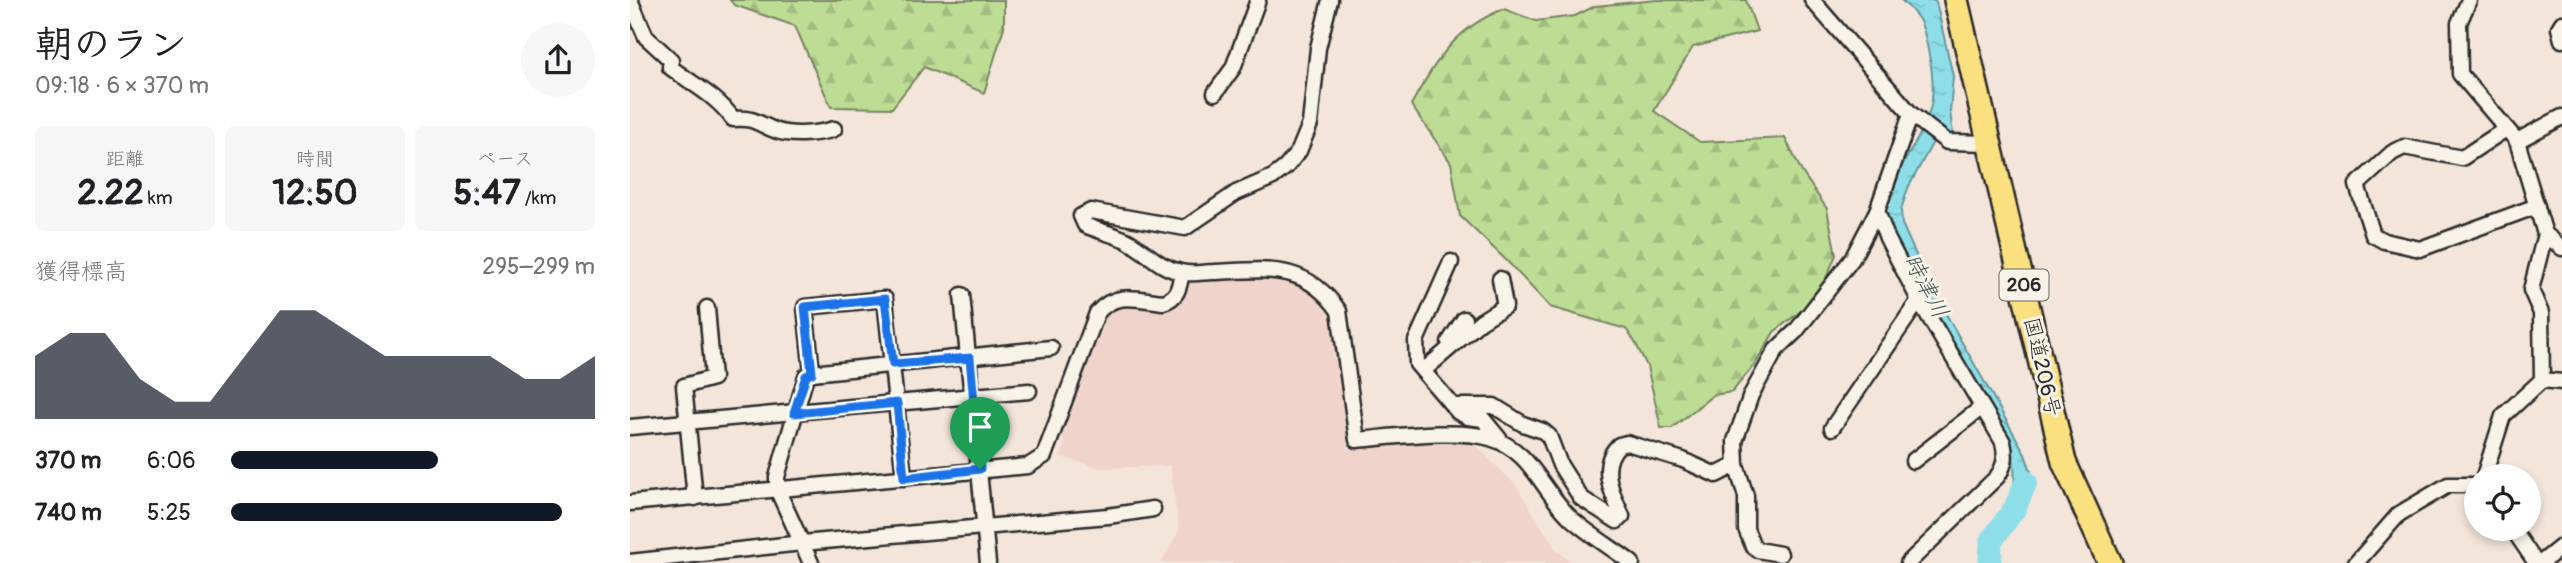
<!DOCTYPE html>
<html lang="ja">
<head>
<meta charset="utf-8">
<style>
	body { margin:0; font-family:Pangolin,"Klee One",sans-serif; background:#f6f6f6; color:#202124; height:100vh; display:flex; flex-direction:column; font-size:26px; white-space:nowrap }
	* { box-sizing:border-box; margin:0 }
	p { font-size:23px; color:#757577 }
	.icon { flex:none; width:38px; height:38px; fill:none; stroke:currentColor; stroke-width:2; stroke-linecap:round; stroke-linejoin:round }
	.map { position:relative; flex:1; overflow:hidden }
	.drawer { display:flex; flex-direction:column; background:#fff; width:630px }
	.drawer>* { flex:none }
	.buttons { position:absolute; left:1834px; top:464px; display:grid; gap:14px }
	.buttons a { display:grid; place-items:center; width:77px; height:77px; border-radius:50%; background:#fff; box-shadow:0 4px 10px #0003; font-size:35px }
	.pin { position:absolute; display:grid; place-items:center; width:60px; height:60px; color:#fff; margin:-72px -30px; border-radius:50% 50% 50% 0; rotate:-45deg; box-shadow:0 0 7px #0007 }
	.pin .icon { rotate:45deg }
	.round { display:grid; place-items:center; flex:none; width:74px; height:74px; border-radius:37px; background:#f6f6f6 }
	.summary { display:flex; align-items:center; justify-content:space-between; height:119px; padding:0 35px }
	h1 { font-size:38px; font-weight:700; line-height:52px }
	.figures { display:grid; grid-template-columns:repeat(3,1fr); gap:10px; height:119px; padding:7px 35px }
	.figures div { display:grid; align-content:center; border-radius:10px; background:#f6f6f6; text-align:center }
	.figures b { font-size:35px; font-weight:700 }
	.figures small { font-size:19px; font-weight:400 }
	.figures p { font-size:19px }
	.chart { height:196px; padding:14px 35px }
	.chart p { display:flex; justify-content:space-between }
	.chart svg { width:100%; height:126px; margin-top:7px; fill:#111827; opacity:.7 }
	ul { padding:0 35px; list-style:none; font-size:23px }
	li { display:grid; grid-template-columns:112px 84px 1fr; align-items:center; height:52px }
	li i { height:18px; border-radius:9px; background:#111827 }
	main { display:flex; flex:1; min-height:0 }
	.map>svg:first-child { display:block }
	.built { fill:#f0d4cc }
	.forest { fill:url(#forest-firs); stroke:#748460; stroke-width:2 }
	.water { fill:url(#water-ripples); stroke:#66969c; stroke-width:2 }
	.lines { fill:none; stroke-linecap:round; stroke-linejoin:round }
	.river { stroke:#8ddee8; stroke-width:23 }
	.minor-casing { stroke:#2b2b2b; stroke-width:19 }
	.trunk-casing { stroke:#2b2b2b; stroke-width:28 }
	.minor { stroke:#f7f3e8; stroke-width:14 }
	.trunk { stroke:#fbe080; stroke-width:23 }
	.route-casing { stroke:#fff; stroke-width:14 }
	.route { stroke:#1a73e8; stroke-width:9 }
	.labels { text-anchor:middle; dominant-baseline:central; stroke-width:6; stroke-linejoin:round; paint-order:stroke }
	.shield { fill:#f7f3e8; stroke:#686764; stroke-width:2 }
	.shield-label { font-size:19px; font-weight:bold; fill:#2b2b2b }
	.street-label { font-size:21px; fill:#2b2b2b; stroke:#f7f3e8 }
	.water-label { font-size:23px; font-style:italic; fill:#44585a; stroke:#f7f3e8 }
</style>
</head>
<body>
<main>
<section class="drawer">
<div class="summary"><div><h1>朝のラン</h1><p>09:18 · 6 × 370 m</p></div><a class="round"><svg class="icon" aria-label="share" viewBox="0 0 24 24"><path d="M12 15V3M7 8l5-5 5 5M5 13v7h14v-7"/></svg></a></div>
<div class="figures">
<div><p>距離</p><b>2.22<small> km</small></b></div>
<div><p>時間</p><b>12:50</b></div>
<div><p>ペース</p><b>5:47<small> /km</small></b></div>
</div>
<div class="chart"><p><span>獲得標高</span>295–299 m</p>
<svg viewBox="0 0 160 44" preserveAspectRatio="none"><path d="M0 44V22L10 14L20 14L30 30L40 38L50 38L60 22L70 6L80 6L90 14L100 22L110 22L120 22L130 22L140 30L150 30L160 22V44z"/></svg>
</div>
<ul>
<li><b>370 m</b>6:06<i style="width:57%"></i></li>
<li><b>740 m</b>5:25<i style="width:91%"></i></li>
</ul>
</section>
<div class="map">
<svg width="1932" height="563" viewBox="0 0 1932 563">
	<defs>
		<pattern id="forest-firs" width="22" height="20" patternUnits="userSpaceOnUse" patternTransform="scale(1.75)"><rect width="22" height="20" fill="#bddc94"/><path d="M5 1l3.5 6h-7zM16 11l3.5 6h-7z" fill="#a3bd80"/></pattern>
		<pattern id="water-ripples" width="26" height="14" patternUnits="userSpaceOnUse" patternTransform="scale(1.75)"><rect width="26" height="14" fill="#8ddee8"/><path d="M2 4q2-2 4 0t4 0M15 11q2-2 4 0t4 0" fill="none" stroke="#7abfc7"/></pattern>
	</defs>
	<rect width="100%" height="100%" fill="#f4e5db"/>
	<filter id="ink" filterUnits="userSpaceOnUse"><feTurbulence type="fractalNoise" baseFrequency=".0143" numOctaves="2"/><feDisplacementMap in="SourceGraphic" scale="14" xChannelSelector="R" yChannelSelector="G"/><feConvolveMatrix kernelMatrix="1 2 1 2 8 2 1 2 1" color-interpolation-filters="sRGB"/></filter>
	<g filter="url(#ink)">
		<polygon class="built" points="557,278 660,280 682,288 693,303 703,324 718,449 839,439 886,485 927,551 943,563 531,563 549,531 540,466 470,468 431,457 435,441 427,437 475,315 488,304 506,304 535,310 551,297"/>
		<g class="forest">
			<polygon points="100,0 374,0 374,27 354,93 294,67 262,108 201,107 165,26 104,5"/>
			<path d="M1027,0H1116L1127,31L1063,47L1024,111L1070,142L1155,138L1172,172L1197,209L1206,255L1194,283L1181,303L1144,332L1126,363L1102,392L1083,395L1042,428H1031L1017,366L1005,342L996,329L920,307L877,261L830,216L821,163L781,105C805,61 826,27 874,9L906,21L945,16L965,6Z"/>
		</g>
		<path class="water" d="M1271,0H1302L1306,2L1323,76L1320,112L1323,134L1304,140L1278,188L1271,210L1272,224L1299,284L1393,450C1399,464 1403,475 1403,491L1386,512L1380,508C1385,487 1387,469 1380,448C1346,388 1310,328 1279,267C1269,248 1256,229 1255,208C1255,193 1263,181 1270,169C1296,124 1310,108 1299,55C1293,26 1294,20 1271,0Z"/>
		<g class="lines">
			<polyline class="river" points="1360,563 1361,541 1385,508 1396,482"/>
			<defs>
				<g id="minor">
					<path d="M0,0L16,37L41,60L40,67C62,84 87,96 103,119C126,117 127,124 147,131C163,136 189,134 204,129"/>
					<path d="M700,0L688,48L680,124L669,151L656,167L643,177L606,193L555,228L461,211L451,216L455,225C468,231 483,234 496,240C515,250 529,268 551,272C561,275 574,272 583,272C637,270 675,262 709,311L727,440C763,437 827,428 860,438C902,450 912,492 942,519C960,535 982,548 1002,563"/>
					<polyline points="1182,0 1281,114 1317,142 1360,143"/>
					<polyline points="1839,0 1829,23 1830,74 1887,141 1915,234 1901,290 1911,313 1912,380 1873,416 1854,476"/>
					<polyline points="1932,23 1929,28 1932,40"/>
					<polyline points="585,93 603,68 628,0"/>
					<polyline points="1876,129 1832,158 1774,147 1762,153 1727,185 1743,235 1754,241 1790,249 1907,206"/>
					<polyline points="1887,141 1932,117"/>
					<path d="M1247,211L1257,238L1289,300L1373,442C1376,456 1376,464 1367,477L1278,563"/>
					<polyline points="1915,234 1932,248"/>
					<polyline points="821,262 786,341 787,364 828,412 838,417 853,419 871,441"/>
					<polyline points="332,295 358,563"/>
					<polyline points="819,342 834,319"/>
					<polyline points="793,371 851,321 875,306 870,279"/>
					<polyline points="182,373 175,307 255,299 274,478"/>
					<polyline points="1912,380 1932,382"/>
					<path d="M823,406H864L893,424L913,431L919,436L930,465L951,498L987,521L992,516C982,494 968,465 989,445L997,443L1053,460L1086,475L1106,465"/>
					<polyline points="0,427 399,391"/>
					<polyline points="1202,428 1289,300"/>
					<polyline points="1283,461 1351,408"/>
					<polyline points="65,498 54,386 83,378 77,308"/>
					<path d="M0,503L398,466L414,456L467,313C485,291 507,299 533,302C548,298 549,287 552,273"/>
					<polyline points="1882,528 1906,563"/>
					<polyline points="1150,554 1128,550 1123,546 1116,529 1116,496 1106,465 1105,441 1121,395 1146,350 1166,331 1222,259 1247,211 1281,114"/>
					<polyline points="0,562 172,543 478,516 523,509"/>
					<polyline points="181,563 147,489 147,477 176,376 182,373 421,348"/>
					<polyline points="1726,563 1769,514 1818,485 1846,485"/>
					<polyline points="1911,563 1932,546"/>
				</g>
				<polyline id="trunk" points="1326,0 1434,462 1480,563"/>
			</defs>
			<use href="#minor" class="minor-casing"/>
			<use href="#trunk" class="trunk-casing"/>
			<use href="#minor" class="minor"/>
			<use href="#trunk" class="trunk"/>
		</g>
	</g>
	<g class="lines" filter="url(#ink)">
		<defs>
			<polygon id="route" points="255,299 263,364 340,358 350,469 274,478 267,403 164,413 176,376 182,373 175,307"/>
		</defs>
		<use href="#route" class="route-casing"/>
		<use href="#route" class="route"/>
	</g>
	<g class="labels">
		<rect class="shield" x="1369.5" y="269.5" width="49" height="31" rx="5"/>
		<g class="shield-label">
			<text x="1394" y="285">206</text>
		</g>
		<g class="street-label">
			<text transform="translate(1412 367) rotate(77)">国道206号</text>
		</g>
		<g class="water-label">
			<text transform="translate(1296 286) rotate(62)">時津川</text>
		</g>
	</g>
</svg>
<div class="buttons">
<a><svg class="icon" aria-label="locate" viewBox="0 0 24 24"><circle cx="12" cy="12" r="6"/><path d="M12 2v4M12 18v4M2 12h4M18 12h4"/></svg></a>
</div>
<div class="pin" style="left:350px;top:469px;background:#1e9e55"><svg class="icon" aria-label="arrive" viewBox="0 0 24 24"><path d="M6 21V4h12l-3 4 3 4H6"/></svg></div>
</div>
</main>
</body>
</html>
